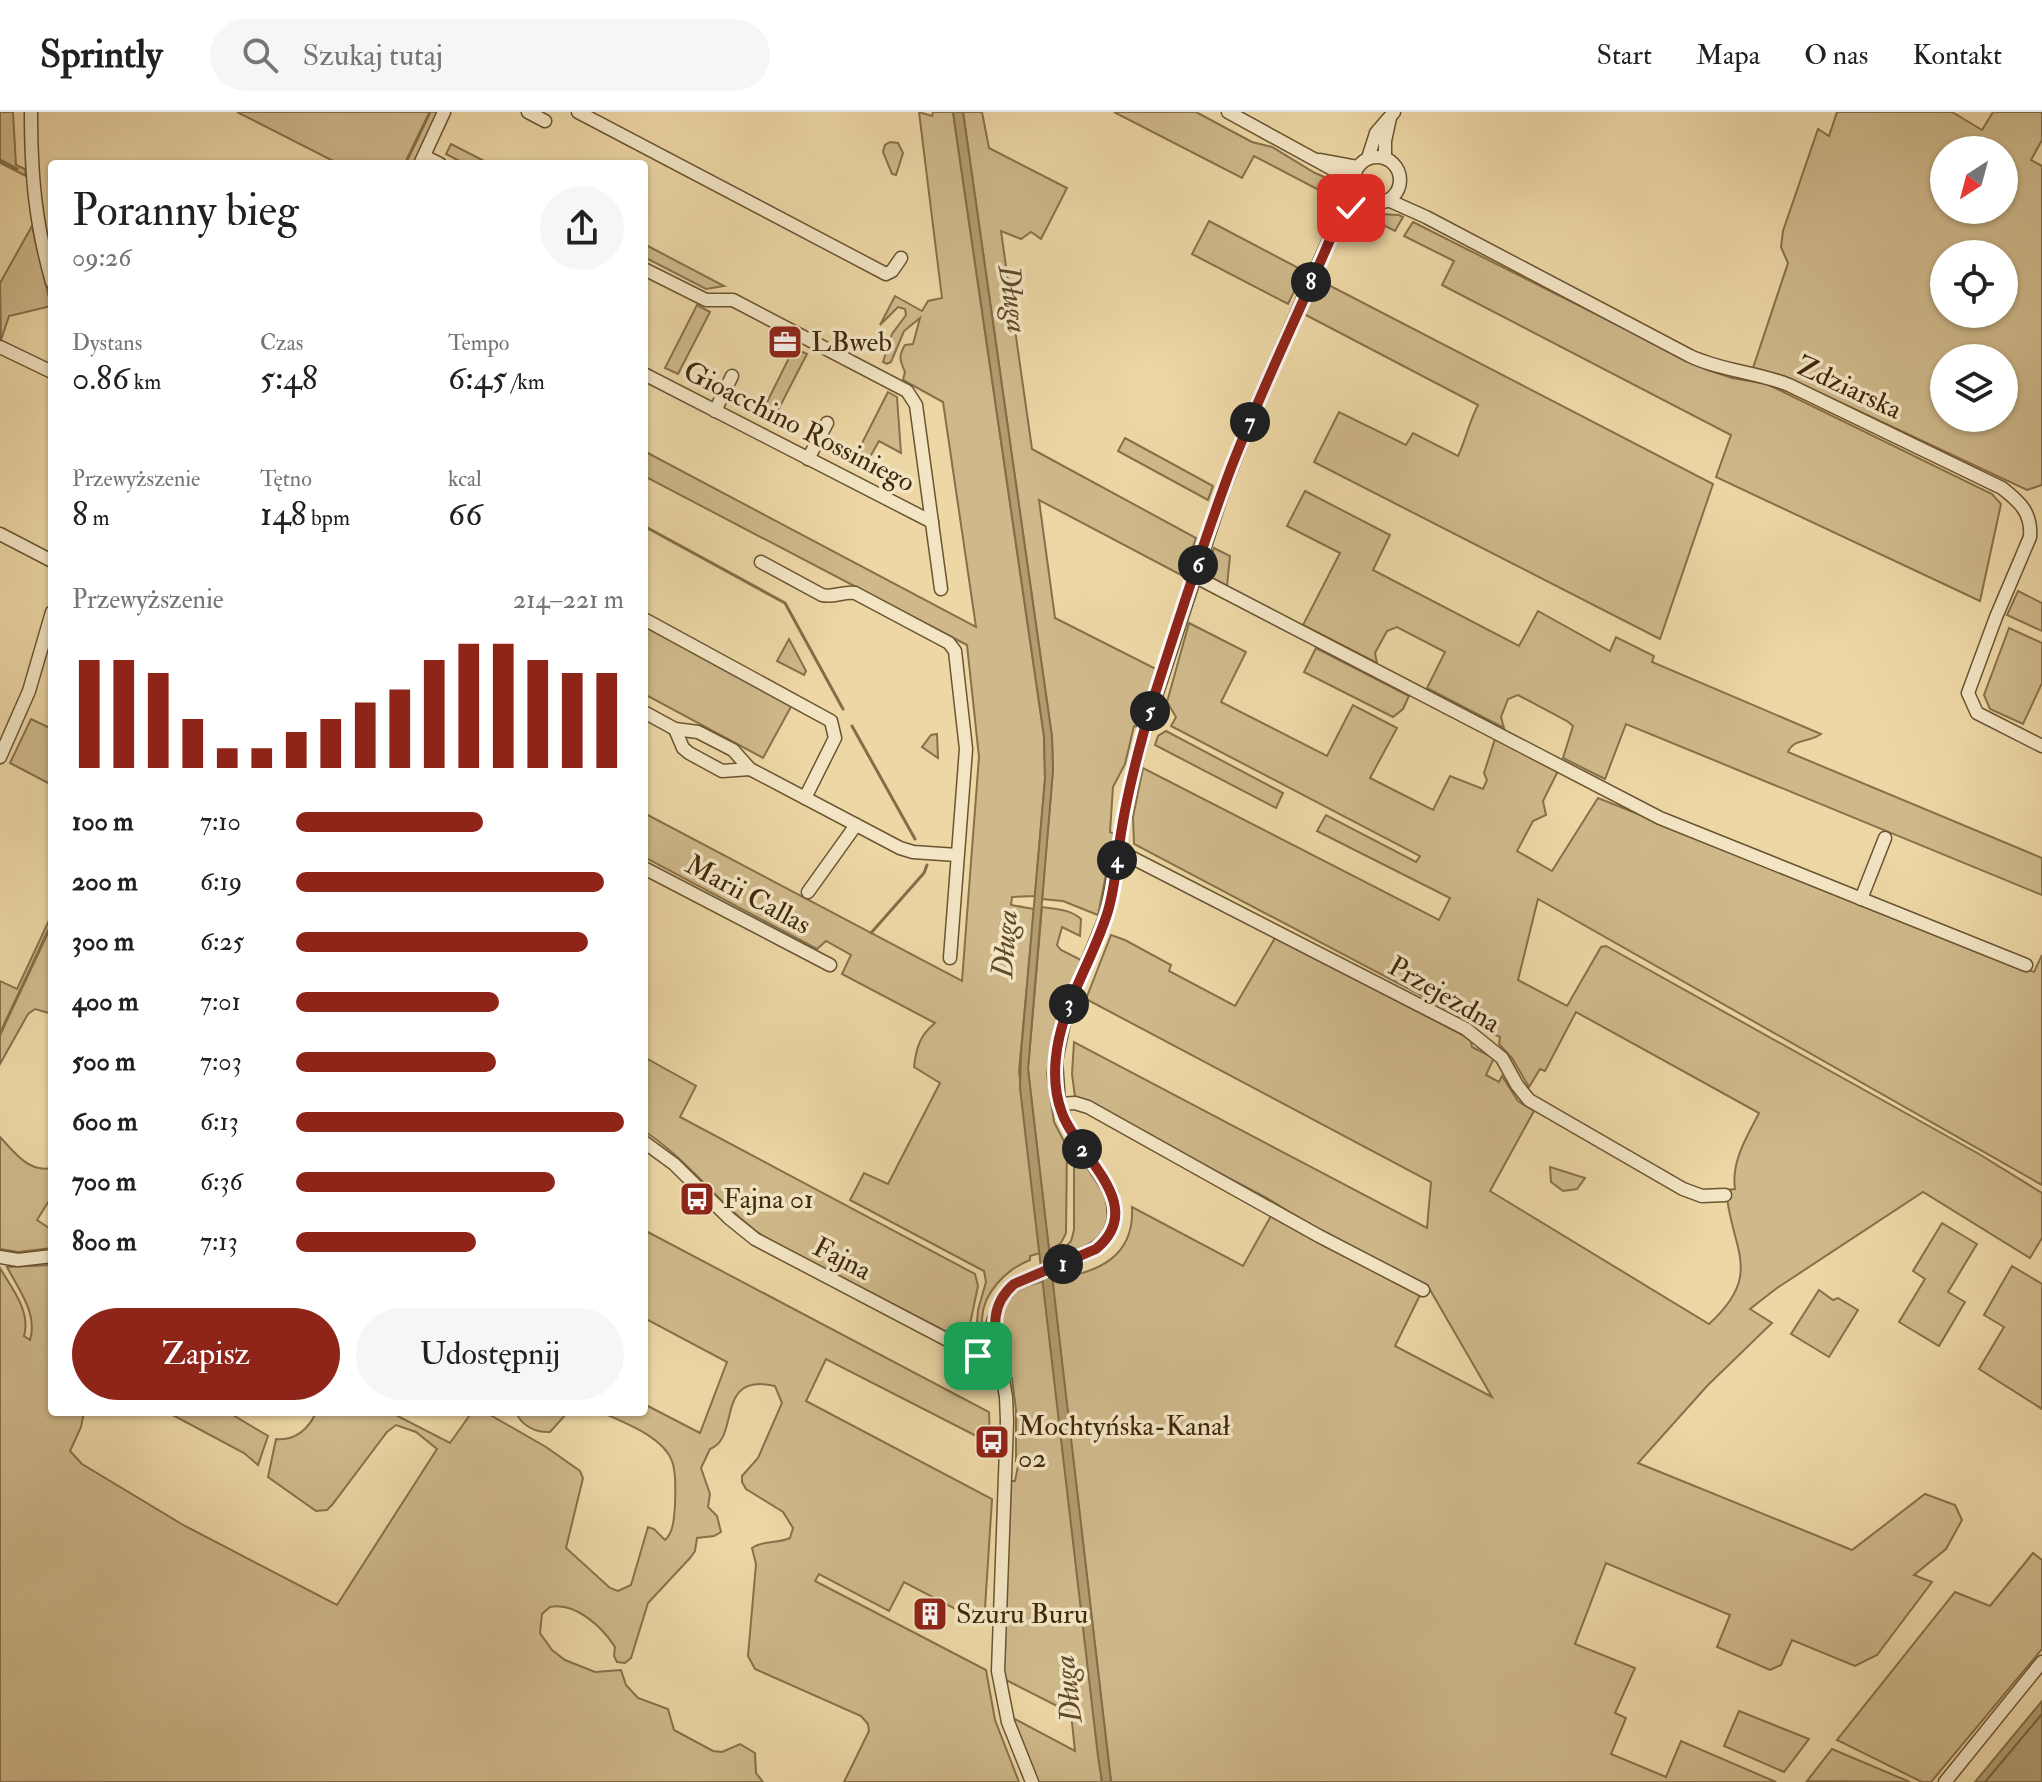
<!DOCTYPE html>
<html lang="pl">
<head>
<meta charset="utf-8">
<style>
	body { margin:0; font-family:"IM FELL Double Pica",serif; background:#f6f6f6; color:#202124; height:100vh; display:flex; flex-direction:column; font-size:30px; white-space:nowrap }
	* { box-sizing:border-box; margin:0 }
	p { font-size:26px; color:#757577 }
	.icon { flex:none; width:44px; height:44px; fill:none; stroke:currentColor; stroke-width:2; stroke-linecap:round; stroke-linejoin:round }
	.map { position:relative; flex:1; overflow:hidden }
	.side { position:absolute; left:48px; top:48px; width:600px; height:1256px; display:flex; flex-direction:column; background:#fff; border-radius:8px; box-shadow:0 2px 6px #0004 }
	.side>* { flex:none }
	.needle { width:52px; rotate:216deg }
	.fabs { position:absolute; left:1930px; top:24px; display:grid; gap:16px }
	.fabs a { display:grid; place-items:center; width:88px; height:88px; border-radius:50%; background:#fff; box-shadow:0 2px 6px #0004; font-size:40px }
	.pin { position:absolute; display:grid; place-items:center; width:68px; height:68px; color:#fff; margin:-34px; border-radius:16px; box-shadow:0 4px 12px #0006 }
	.km { position:absolute; width:40px; height:40px; margin:-20px; border-radius:50%; background:#222; color:#fff; font-size:22px; line-height:40px; text-align:center }
	.round { display:grid; place-items:center; flex:none; width:84px; height:84px; border-radius:42px; background:#f6f6f6 }
	.head { display:flex; align-items:center; justify-content:space-between; height:136px; padding:0 24px }
	h1 { font-size:44px; font-weight:600; line-height:60px }
	.metrics { display:grid; grid-template-columns:repeat(3,1fr); gap:12px; height:136px; padding:8px 24px }
	.metrics div { display:grid; align-content:center }
	.metrics b { font-size:34px; font-weight:600 }
	.metrics small { font-size:22px; font-weight:400 }
	.metrics p { font-size:22px }
	.chart { height:224px; padding:16px 24px }
	.chart p { display:flex; justify-content:space-between }
	.chart svg { width:100%; height:144px; margin-top:8px; stroke:#8f2418; stroke-width:6 }
	.primary-button { display:flex; gap:16px; margin-top:auto; padding:16px 24px }
	.primary-button a { flex:1; height:92px; border-radius:48px; background:#8f2418; color:#fff; font-size:32px; font-weight:600; line-height:92px; text-align:center }
	.primary-button a+a { background:#f6f6f6; color:#202124 }
	ul { padding:0 24px; list-style:none; font-size:26px }
	li { display:grid; grid-template-columns:128px 96px 1fr; align-items:center; height:60px }
	li i { height:20px; border-radius:10px; background:#8f2418 }
	header { display:flex; align-items:center; gap:48px; box-sizing:border-box; height:112px; padding:0 40px; background:#fff; border-bottom:2px solid #e0e0e0 }
	header strong { font-size:38px }
	nav { display:flex; gap:44px; margin-inline-start:auto; font-size:28px }
	.search { width:560px; height:72px; background:#f6f6f6; display:flex; align-items:center; gap:20px; box-sizing:border-box; padding:0 28px; border-radius:44px; color:#757577; font-size:30px }
	.map>svg:first-child { display:block }
	.green { fill:#cfb98b; stroke:#87704a; stroke-width:2; fill-rule:evenodd }
	.water { fill:#b29c70; stroke:#846e47; stroke-width:2 }
	.lines { fill:none; stroke-linecap:round; stroke-linejoin:round }
	.shore { stroke:#78623d; stroke-width:2 }
	.stream { stroke:#846e47; stroke-width:3 }
	.minor-casing { stroke:#6a5431; stroke-width:15 }
	.minor { stroke:#f3e5c4; stroke-width:12 }
	.route-casing { stroke:#fff; stroke-width:16 }
	.route { stroke:#8f2418; stroke-width:10 }
	.labels { text-anchor:middle; dominant-baseline:central; stroke-width:7; stroke-linejoin:round; paint-order:stroke }
	.poi-label { font-size:28px; fill:#3f280a; stroke:#f3e5c4; text-anchor:start }
	.street-label { font-size:28px; fill:#3f280a; stroke:#f3e5c4 }
	.water-label { font-size:30px; font-style:italic; fill:#624b29; stroke:#f3e5c4 }
</style>
</head>
<body>
<header>
<strong>Sprintly</strong>
<div class="search"><svg class="icon" aria-label="search" viewBox="0 0 24 24"><circle cx="10" cy="10" r="6"/><path d="M15 15l6 6"/></svg>Szukaj tutaj</div>
<nav><a>Start</a><a>Mapa</a><a>O nas</a><a>Kontakt</a></nav>
</header>
<div class="map">
<svg width="2042" height="1670" viewBox="0 0 2042 1670">
	<rect width="100%" height="100%" fill="#edd7a5"/>
	<filter id="stains"><feTurbulence type="fractalNoise" baseFrequency=".0025" numOctaves="4"/><feColorMatrix values="0 0 0 0 .2 0 0 0 0 .09 0 0 0 0 .02 0 0 0 .5 -.17"/></filter>
	<radialGradient id="worn" r=".72"><stop offset=".6" stop-color="#630" stop-opacity="0"/><stop offset="1" stop-color="#630" stop-opacity=".3"/></radialGradient>
	<g class="green">
		<polygon points="0,0 13,0 16,53 25,57 26,64 0,51"/>
		<polygon points="237,0 440,0 415,52 339,52"/>
		<path d="M919,0L932,4L933,0H953L1044,624L1045,667L1035,784L1012,785L1011,793L1034,797L1019,959L1040,1141L1030,1144V1148C1007,1157 983,1180 982,1207C981,1215 985,1225 986,1233L975,1234L978,1198L986,1170L984,1159L850,1088L864,1061L888,1072L940,971L914,955C916,936 920,923 935,911L842,862L851,843L826,829L817,837L644,745V701L962,869L979,645L967,533L644,364V339L976,515L943,290L903,268L905,260C900,249 898,244 905,233L913,232L920,206L904,219L891,250L887,252L883,250L892,222L906,203L905,197L898,195L880,213L895,184L922,199L928,189L942,186Z"/>
		<polygon points="963,0 982,0 989,36 1067,76 1041,127 1031,120 1021,127 1001,119 1032,337 1196,426 1183,464 1039,388 1055,506 1156,557 1138,615 1134,614 1125,652 1113,675 1110,720 1114,722 1098,803 1063,789 1042,787 1053,658 1052,625"/>
		<polygon points="1114,0 1196,0 1252,30 1272,35 1315,61 1334,69 1339,74 1336,87 1254,44 1242,66"/>
		<path d="M1837,0H1952L1982,18L1993,0H2042V28L2031,48L2042,54V373L2027,378L1784,264L1753,256L1788,151L1781,135L1783,119L1818,17L1829,24ZM1944,38H2004V98H1944ZM1944,142H2004V202H1944ZM1944,246H2004V306H1944Z"/>
		<polygon points="890,30 898,31 903,41 896,63 892,62 883,40 885,33"/>
		<polygon points="451,32 490,52 465,52 446,42"/>
		<polygon points="1359,101 1399,103 1403,105 1395,119"/>
		<polygon points="1209,109 1304,159 1288,192 1192,142"/>
		<polygon points="1413,110 1705,257 1732,266 1767,272 1992,382 2001,392 1980,489 1716,365 1731,323 1442,173 1454,149 1404,124"/>
		<polygon points="32,114 51,194 9,204 1,228 0,171"/>
		<polygon points="644,132 724,174 706,177 644,145"/>
		<path d="M1317,167L1713,372L1660,527L1314,350L1339,300L1406,333L1413,321L1458,344C1466,327 1469,310 1478,293L1302,201Z"/>
		<polygon points="697,193 710,200 678,262 665,256"/>
		<polygon points="794,236 807,242 775,304 763,298"/>
		<polygon points="888,280 897,285 901,341 879,329 870,345 858,339"/>
		<polygon points="1125,326 1213,374 1208,388 1118,339"/>
		<path d="M1305,379L1390,423L1373,458L1519,534L1538,499L1610,539L1616,525L1654,544L1652,550L1821,622C1809,631 1794,626 1788,640L2042,746V783L1626,612L1605,667L1563,646L1573,614L1567,609L1518,583L1508,587L1501,605L1504,616L1427,576L1445,540L1397,515L1387,519L1375,541L1377,551L1303,513L1340,441L1287,414Z"/>
		<polygon points="1214,436 1230,444 1227,474 1205,462"/>
		<polygon points="2018,479 2042,491 2042,519 2007,503"/>
		<path d="M1189,511L1246,540L1221,590L1327,644L1353,593L1397,616L1370,666L1433,698L1450,664L1483,677L1487,668L1484,661L1495,627L1558,659L1543,689L1546,703L1533,709L1517,739L1552,759L1598,686L2034,860L2042,843V1073L1538,787L1518,868L1567,894L1601,835L1606,834L1979,1042L2042,1081V1126L2030,1146L1923,1080L1777,1176L1750,1197L1772,1211L1707,1274L1638,1351L1852,1438L1925,1382L1955,1393L1962,1408L1946,1437L1914,1463L1932,1470L1877,1543L1855,1554L1792,1528L1781,1553L1770,1558L1717,1535L1730,1503L1606,1451L1575,1532L1635,1556L1615,1601L1626,1606L1611,1642L1666,1665L1681,1629L1776,1670H1111L1052,1168C1095,1161 1135,1147 1132,1095L1243,1154L1272,1102L1395,1167L1420,1183L1395,1234L1492,1285L1429,1176L1336,1129L1267,1086L1075,985L1072,962L1074,930L1427,1116L1431,1070L1086,887L1111,823L1125,828L1171,853L1169,859L1235,894L1275,826L1461,922L1471,929L1472,935L1494,946L1486,963L1499,970L1502,964L1518,989L1534,999L1490,1079L1709,1212C1765,1161 1731,1138 1726,1078L1735,1077C1731,1049 1747,1025 1759,1001L1576,900L1545,959L1540,957L1529,975L1512,946L1499,932L1500,925L1134,732L1133,705L1143,656L1439,808L1450,786L1317,719L1326,703L1416,750L1420,744L1171,614L1176,605L1167,590Z"/>
		<polygon points="644,514 792,593 763,646 644,582"/>
		<polygon points="2009,516 2042,531 2042,571 2023,612 1990,597 1984,583"/>
		<polygon points="789,527 806,559 804,563 777,549"/>
		<polygon points="1316,536 1409,584 1403,597 1393,605 1304,560"/>
		<polygon points="31,607 52,617 52,673 10,651"/>
		<polygon points="1166,619 1283,681 1276,696 1155,633 1158,624"/>
		<polygon points="937,622 938,646 922,635 931,623"/>
		<path d="M1042,795C1055,797 1070,797 1081,807L1080,824L1062,815L1057,833L1061,838L1081,848L1055,913L1047,962L1054,1010L1067,1035L1066,1121L1061,1131L1049,1139L1028,957Z"/>
		<polygon points="52,802 52,902 35,897 28,902 0,952 0,869 17,877"/>
		<path d="M644,945L696,974L680,1005L975,1162L978,1174L967,1226L964,1229L764,1125C720,1094 689,1048 644,1019Z"/>
		<path d="M0,1025C15,1041 29,1061 52,1056V1084L37,1108L52,1118V1136L18,1140L0,1137Z"/>
		<path d="M1074,1036C1091,1061 1126,1098 1096,1127C1087,1135 1072,1139 1061,1144L1060,1141L1071,1129L1074,1118Z"/>
		<polygon points="1550,1055 1585,1066 1577,1077 1563,1079 1551,1070"/>
		<polygon points="1942,1111 1977,1132 1948,1180 1965,1190 1939,1234 1899,1210 1925,1167 1913,1159"/>
		<path d="M644,1118L989,1300L990,1331L826,1247L806,1289L992,1387L984,1512L904,1470L889,1499L819,1462L815,1469L986,1558L995,1608L1019,1670H844L869,1619L868,1612L861,1604L755,1557L748,1544L756,1452L752,1436C763,1428 777,1432 790,1426L793,1416L783,1400L746,1377L742,1370V1364L758,1346L782,1291L775,1274C714,1260 741,1326 710,1337L701,1356L710,1382L708,1395L717,1404L721,1420L714,1424L697,1426L695,1439L690,1446L648,1491L631,1546L625,1551L617,1550L614,1544L615,1535C602,1515 576,1490 550,1495L542,1502L540,1521L552,1538L565,1548L595,1560L621,1558L626,1573L638,1586L668,1597L674,1618L713,1639L722,1640L740,1632L755,1641L756,1661L763,1670H0V1156C12,1177 31,1199 24,1224L30,1228C38,1202 19,1178 7,1155L52,1153V1300H84L81,1315L70,1339L82,1352L185,1414L337,1493L437,1337L416,1320L396,1313L387,1320L332,1393L327,1398L316,1399L268,1365L276,1327C295,1329 309,1317 316,1300H390L450,1331L472,1300H485L546,1335L580,1359L583,1366L566,1436L610,1476L618,1479L631,1473L648,1415L654,1417L665,1428C674,1420 674,1405 675,1393C675,1380 677,1362 672,1349C663,1324 622,1310 601,1300H644V1292L700,1321L727,1250L644,1206Z"/>
		<polygon points="2012,1154 2042,1172 2042,1297 1979,1257 2004,1215 1984,1203"/>
		<path d="M1043,1169L1102,1670H1038L1011,1605L1075,1639L1071,1601L1004,1567L1002,1535L1011,1369H1015L1019,1349H1016V1298L1012,1266L1007,1265C1005,1240 991,1198 1014,1181C1022,1175 1034,1172 1043,1169Z"/>
		<polygon points="1819,1178 1833,1188 1838,1186 1858,1198 1829,1245 1791,1222"/>
		<polygon points="167,1300 228,1300 268,1324 258,1353 244,1341"/>
		<path d="M516,1300H568L550,1320C537,1321 521,1314 516,1300Z"/>
		<polygon points="2033,1441 2042,1448 2042,1537 1931,1670 1922,1670 1837,1628 1955,1480 1990,1494"/>
		<polygon points="1739,1599 1809,1627 1784,1660 1724,1634"/>
		<polygon points="1832,1637 1910,1670 1807,1669"/>
	</g>
	<g class="water">
		<polygon points="953,0 963,0 1052,625 1053,658 1028,957 1111,1670 1102,1670 1098,1644 1020,976 1021,942 1045,667 1044,624"/>
		<polygon points="2042,1589 2042,1670 1975,1670"/>
	</g>
	<g class="lines">
		<polyline class="shore" points="1985,1670 2042,1602"/>
		<g class="stream">
			<polyline points="0,48 17,57"/>
			<polyline points="405,52 430,0"/>
			<polyline points="644,414 785,491 843,597"/>
			<polyline points="852,614 915,727"/>
			<polyline points="871,821 924,761 927,753"/>
			<polyline points="0,922 52,811"/>
		</g>
		<defs>
			<g id="minor">
				<path d="M31,0C31,63 35,110 52,170"/>
				<polyline points="528,0 545,9"/>
				<polyline points="578,0 886,162 892,159 901,146"/>
				<polyline points="1228,0 1354,69"/>
				<polyline points="424,44 440,52"/>
				<circle cx="1377" cy="68" r="23"/>
				<polyline points="1368,46 1376,21 1394,0"/>
				<polyline points="1385,46 1385,29 1390,6"/>
				<polyline points="1319,48 1357,55"/>
				<polyline points="420,52 444,0"/>
				<path d="M1388,88L1426,105L1690,244C1722,259 1757,260 1789,273L2002,376C2020,390 2032,401 2030,425L1996,505L1968,581L1977,601L2042,634"/>
				<polyline points="644,157 706,188 733,188 907,279 916,293 941,477"/>
				<polyline points="0,235 52,260"/>
				<polyline points="644,262 932,410"/>
				<polyline points="715,299 732,264"/>
				<polyline points="808,347 827,311"/>
				<polyline points="0,422 52,449"/>
				<path d="M761,450L822,483C834,486 844,479 855,481L949,531L955,539L966,637L950,846"/>
				<polyline points="1194,464 1660,706 2026,853"/>
				<polyline points="644,507 831,609 835,626 805,686"/>
				<polyline points="644,600 675,617 698,620 733,638 750,657 900,736 913,740 957,743"/>
				<polyline points="675,617 683,636 689,641 722,659 750,657"/>
				<polyline points="0,645 29,579 52,500"/>
				<polyline points="1119,739 1466,917 1502,946 1517,973 1529,988 1683,1077 1702,1084 1725,1083"/>
				<polyline points="644,756 830,853"/>
				<polyline points="808,780 856,713"/>
				<polyline points="1861,787 1885,726"/>
				<polyline points="1059,992 1075,991 1088,995 1319,1124 1423,1178"/>
				<polyline points="644,1030 674,1052 729,1106 755,1127 978,1244 999,1243"/>
				<polyline points="0,1145 18,1148 52,1144"/>
				<polyline points="1032,1670 1008,1610 998,1559 1007,1309 1006,1285 993,1210 1000,1189 1014,1172 1096,1137 1109,1123 1115,1108 1112,1082 1068,1014 1059,992 1056,949 1065,905 1107,801 1127,687 1143,624 1224,376 1253,301 1342,98 1355,75"/>
				<polyline points="1945,1670 2042,1550"/>
			</g>
		</defs>
		<use href="#minor" class="minor-casing"/>
		<use href="#minor" class="minor"/>
	</g>
	<g class="lines">
		<defs>
			<path id="route" d="M978,1244L999,1243C994,1215 990,1193 1014,1172L1096,1137C1149,1093 1078,1045 1062,1001C1049,967 1056,927 1069,894C1081,862 1098,832 1108,799C1116,772 1117,743 1122,715C1129,673 1140,632 1152,591C1177,513 1202,433 1231,356C1263,273 1303,193 1337,111L1351,96"/>
		</defs>
		<use href="#route" class="route-casing"/>
		<use href="#route" class="route"/>
	</g>
	<defs>
		<symbol id="office-square" viewBox="-11 -11 22 22"><rect x="-9" y="-9" width="18" height="18" rx="4" fill="#8f2418" stroke="#f3e5c4"/><path d="M-6-3h4V-5.5h4V-3h4V5H-6ZM-1-4.5V-3h2v-1.5ZM-6 0V1H6V0Z" fill="#fff"/></symbol>
		<symbol id="bus-square" viewBox="-11 -11 22 22"><rect x="-9" y="-9" width="18" height="18" rx="4" fill="#8f2418" stroke="#f3e5c4"/><path d="M-5-6H5V4H4V6H2V4H-2V6H-4V4H-5ZM-3.5-4V0h7V-4ZM-3.5 1.2v1.5H-2V1.2ZM2 1.2v1.5H3.5V1.2Z" fill="#fff"/></symbol>
		<symbol id="building-square" viewBox="-11 -11 22 22"><rect x="-9" y="-9" width="18" height="18" rx="4" fill="#8f2418" stroke="#f3e5c4"/><path d="M-4-6H4V6H1V3H-1V6H-4ZM-2.5-4.3h1.7v1.8h-1.7ZM.8-4.3h1.7v1.8H.8ZM-2.5-1h1.7V.8h-1.7ZM.8-1h1.7V.8H.8Z" fill="#fff"/></symbol>
	</defs>
	<g fill-rule="evenodd">
		<use href="#office-square" x="765" y="210" width="40" height="40"/>
		<use href="#bus-square" x="677" y="1067" width="40" height="40"/>
		<use href="#bus-square" x="972" y="1310" width="40" height="40"/>
		<use href="#building-square" x="910" y="1482" width="40" height="40"/>
	</g>
	<g class="labels">
		<g class="poi-label">
			<text x="811" y="230">LBweb</text>
			<text x="723" y="1087">Fajna 01</text>
			<text x="1018" y="1314">Mochtyńska-Kanał<tspan x="1018" dy="32">02</tspan></text>
			<text x="956" y="1502">Szuru Buru</text>
		</g>
		<g class="street-label">
			<text transform="translate(1849 276) rotate(25)">Zdziarska</text>
			<text transform="translate(799 315) rotate(27)">Gioacchino Rossiniego</text>
			<text transform="translate(748 783) rotate(28)">Marii Callas</text>
			<text transform="translate(1444 883) rotate(30)">Przejezdna</text>
			<text transform="translate(842 1147) rotate(27)">Fajna</text>
		</g>
		<g class="water-label">
			<text transform="translate(1013 187) rotate(82)">Długa</text>
			<text transform="translate(1005 832) rotate(-86)">Długa</text>
			<text transform="translate(1068 1577) rotate(-97)">Długa</text>
		</g>
	</g>
	<rect width="100%" height="100%" filter="url(#stains)"/>
	<rect width="100%" height="100%" fill="url(#worn)"/>
</svg>
<div class="fabs">
<a><svg class="needle" viewBox="-14 -14 28 28"><path d="M0-13l5 13h-10z" fill="#e53935"/><path d="M0 13l5-13h-10z" fill="#757577"/></svg></a>
<a><svg class="icon" aria-label="locate" viewBox="0 0 24 24"><circle cx="12" cy="12" r="6"/><path d="M12 2v4M12 18v4M2 12h4M18 12h4"/></svg></a>
<a><svg class="icon" aria-label="layers" viewBox="0 0 24 24"><path d="M12 4l9 5-9 5-9-5zM3 14l9 5 9-5"/></svg></a>
</div>
<div class="pin" style="left:978px;top:1244px;background:#1e9e55"><svg class="icon" aria-label="arrive" viewBox="0 0 24 24"><path d="M6 21V4h12l-3 4 3 4H6"/></svg></div>
<div class="pin" style="left:1351px;top:96px;background:#d93025"><svg class="icon" aria-label="check" viewBox="0 0 24 24"><path d="M5 12l5 5 9-10"/></svg></div>
<b class="km" style="left:1063px;top:1152px">1</b>
<b class="km" style="left:1082px;top:1037px">2</b>
<b class="km" style="left:1069px;top:892px">3</b>
<b class="km" style="left:1117px;top:748px">4</b>
<b class="km" style="left:1150px;top:599px">5</b>
<b class="km" style="left:1198px;top:453px">6</b>
<b class="km" style="left:1250px;top:310px">7</b>
<b class="km" style="left:1311px;top:170px">8</b>
<section class="side">
<div class="head"><div><h1>Poranny bieg</h1><p>09:26</p></div><a class="round"><svg class="icon" aria-label="share" viewBox="0 0 24 24"><path d="M12 15V3M7 8l5-5 5 5M5 13v7h14v-7"/></svg></a></div>
<div class="metrics">
<div><p>Dystans</p><b>0.86<small> km</small></b></div>
<div><p>Czas</p><b>5:48</b></div>
<div><p>Tempo</p><b>6:45<small> /km</small></b></div>
</div>
<div class="metrics">
<div><p>Przewyższenie</p><b>8<small> m</small></b></div>
<div><p>Tętno</p><b>148<small> bpm</small></b></div>
<div><p>kcal</p><b>66</b></div>
</div>
<div class="chart"><p><span>Przewyższenie</span>214–221 m</p>
<svg viewBox="0 0 160 44" preserveAspectRatio="none"><path d="M5 44V11M15 44V11M25 44V15M35 44V29M45 44V38M55 44V38M65 44V33M75 44V29M85 44V24M95 44V20M105 44V11M115 44V6M125 44V6M135 44V11M145 44V15M155 44V15"/></svg>
</div>
<ul>
<li><b>100 m</b>7:10<i style="width:57%"></i></li>
<li><b>200 m</b>6:19<i style="width:94%"></i></li>
<li><b>300 m</b>6:25<i style="width:89%"></i></li>
<li><b>400 m</b>7:01<i style="width:62%"></i></li>
<li><b>500 m</b>7:03<i style="width:61%"></i></li>
<li><b>600 m</b>6:13<i style="width:100%"></i></li>
<li><b>700 m</b>6:36<i style="width:79%"></i></li>
<li><b>800 m</b>7:13<i style="width:55%"></i></li>
</ul>
<div class="primary-button"><a>Zapisz</a><a>Udostępnij</a></div>
</section>
</div>
</body>
</html>
